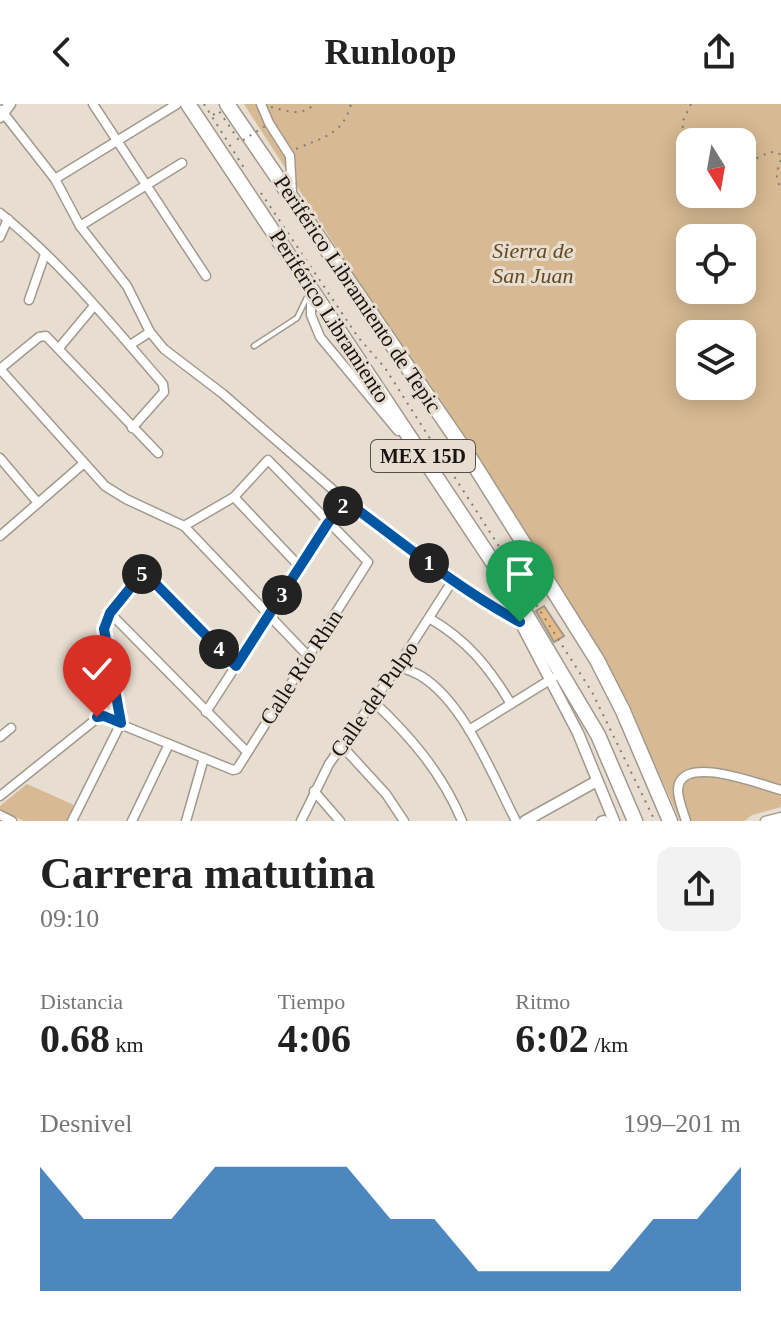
<!DOCTYPE html>
<html lang="es">
<head>
<meta charset="utf-8">
<style>
	body { margin:0; font-family:Georgia,serif; background:#f2f2f2; color:#222; height:100vh; display:flex; flex-direction:column; font-size:30px; white-space:nowrap }
	* { box-sizing:border-box; margin:0 }
	p { font-size:26px; color:#767676 }
	.icon { flex:none; width:44px; height:44px; fill:none; stroke:currentColor; stroke-width:2; stroke-linecap:round; stroke-linejoin:round }
	.map { position:relative; height:717px; overflow:hidden }
	.panel { display:flex; flex-direction:column; background:#fff; flex:1 }
	.panel>* { flex:none }
	.needle { width:52px; rotate:169deg }
	.tools { position:absolute; left:676px; top:24px; display:grid; gap:16px }
	.tools a { display:grid; place-items:center; width:80px; height:80px; border-radius:16px; background:#fff; box-shadow:0 4px 20px #0003; font-size:40px }
	.pin { position:absolute; display:grid; place-items:center; width:68px; height:68px; color:#fff; margin:-82px -34px; border-radius:50% 50% 50% 0; rotate:-45deg; box-shadow:0 0 8px #0007 }
	.pin .icon { rotate:45deg }
	.km { position:absolute; width:40px; height:40px; margin:-20px; border-radius:50%; background:#222; color:#fff; font-size:22px; line-height:40px; text-align:center }
	.round { display:grid; place-items:center; flex:none; width:84px; height:84px; border-radius:16px; background:#f2f2f2 }
	.head { display:flex; align-items:center; justify-content:space-between; height:136px; padding:0 40px }
	h1 { font-size:44px; font-weight:600; line-height:60px }
	.figures { display:grid; grid-template-columns:repeat(3,1fr); gap:12px; height:136px; padding:8px 40px }
	.figures div { display:grid; align-content:center }
	.figures b { font-size:40px; font-weight:600 }
	.figures small { font-size:22px; font-weight:400 }
	.figures p { font-size:22px }
	.chart { height:224px; padding:16px 40px }
	.chart p { display:flex; justify-content:space-between }
	.chart svg { width:100%; height:144px; margin-top:8px; fill:#0156a4; opacity:.7 }
	header { display:flex; justify-content:space-between; align-items:center; height:104px; padding:0 40px; background:#fff; font-size:36px; font-weight:600 }
	.map>svg:first-child { display:block }
	.green { fill:#d7ba93; fill-rule:evenodd }
	.building { fill:#e5bc85; stroke:#a1988c; stroke-width:2 }
	.lines { fill:none; stroke-linecap:round; stroke-linejoin:round }
	.service-casing { stroke:#a2998d; stroke-width:7 }
	.minor-casing { stroke:#a2998d; stroke-width:11 }
	.tertiary-casing { stroke:#a2998d; stroke-width:13 }
	.trunk-casing { stroke:#a2998d; stroke-width:17 }
	.path { stroke:#837c74; stroke-width:2; stroke-dasharray:2 6; stroke-linecap:butt }
	.service { stroke:#fff; stroke-width:4 }
	.minor { stroke:#fff; stroke-width:8 }
	.tertiary { stroke:#fff; stroke-width:10 }
	.trunk { stroke:#fff; stroke-width:14 }
	.path-bridge { stroke:#837c74; stroke-width:2; stroke-dasharray:2 6; stroke-linecap:butt }
	.route-casing { stroke:#fff; stroke-width:16 }
	.route { stroke:#0156a4; stroke-width:10 }
	.labels { text-anchor:middle; dominant-baseline:central; stroke-width:6; stroke-linejoin:round; paint-order:stroke }
	.shield { fill:#e7ddd1; stroke:#56504a; stroke-width:2 }
	.shield-label { font-size:20px; font-weight:bold; fill:#181410 }
	.park-label { font-size:22px; font-style:italic; fill:#65491f; stroke:#e7ddd1 }
	.street-label { font-size:22px; fill:#181410; stroke:#e7ddd1 }
</style>
</head>
<body>
<header><svg class="icon" aria-label="back" viewBox="0 0 24 24"><path d="M15 5l-7 7 7 7"/></svg>Runloop<svg class="icon" aria-label="share" viewBox="0 0 24 24"><path d="M12 15V3M7 8l5-5 5 5M5 13v7h14v-7"/></svg></header>
<div class="map">
<svg width="781" height="717" viewBox="0 0 781 717">
	<rect width="100%" height="100%" fill="#e7ddd1"/>
	<g class="green">
		<path d="M244,0H781V703L752,711L744,717H680C640,620 582,533 526,444C434,294 339,148 244,0ZM690,38H742V90H690ZM690,134H742V186H690ZM690,230H742V282H690Z"/>
		<polygon points="27,680 74,701 67,717 24,717 0,706 0,702"/>
	</g>
	<polygon class="building" points="544,502 564,532 554,538 536,507"/>
	<g class="lines">
		<defs>
			<polyline id="service" points="254,242 297,214 310,187"/>
			<g id="minor">
				<polyline points="93,0 206,172"/>
				<polyline points="261,0 269,19 290,52 292,89"/>
				<polyline points="1,6 55,75 80,122 127,182 150,228 164,245 223,290 347,398 453,476 489,502 520,518"/>
				<polyline points="55,75 177,0"/>
				<path d="M0,109C61,158 112,221 163,280L164,288L132,324"/>
				<polyline points="80,122 182,59"/>
				<polyline points="0,133 8,115"/>
				<polyline points="311,190 311,211 320,233 398,327"/>
				<polyline points="29,196 45,150"/>
				<polyline points="130,241 150,228"/>
				<polyline points="59,244 94,202"/>
				<polyline points="0,265 105,382 126,395 184,422 308,552"/>
				<polyline points="0,265 39,233 46,232 158,349"/>
				<polyline points="0,354 38,399"/>
				<polyline points="234,393 300,463"/>
				<polyline points="0,432 83,360"/>
				<polyline points="110,509 247,648"/>
				<path d="M429,514C467,536 489,563 511,600"/>
				<path d="M398,562C406,565 414,568 421,572C465,599 493,673 516,717"/>
				<path d="M373,597C411,633 442,669 462,717"/>
				<polyline points="206,608 328,419 347,398"/>
				<polyline points="469,626 553,574"/>
				<polyline points="0,633 11,624"/>
				<polyline points="342,642 386,690 404,717"/>
				<polyline points="314,687 340,717"/>
				<polyline points="0,692 100,612 233,666 237,665 368,458 268,356 234,393 184,422"/>
				<polyline points="0,711 12,717"/>
				<polyline points="72,717 121,619 104,525 110,509 140,472 146,470 236,562"/>
				<polyline points="132,717 169,640"/>
				<polyline points="186,717 204,654"/>
				<polyline points="301,717 329,660 398,562 453,476"/>
				<polyline points="601,717 604,716"/>
				<path d="M686,717C683,707 678,696 678,686C679,648 761,681 781,686"/>
				<polyline points="765,717 781,713"/>
			</g>
			<g id="tertiary">
				<polyline points="0,13 10,0"/>
				<polyline points="516,499 520,518 578,629 614,717"/>
				<polyline points="525,717 597,677"/>
			</g>
			<g id="trunk">
				<polyline points="188,0 514,490 598,631 635,717"/>
				<polyline points="227,0 470,354 597,556 623,607 670,717"/>
			</g>
		</defs>
		<use href="#service" class="service-casing"/>
		<use href="#minor" class="minor-casing"/>
		<use href="#tertiary" class="tertiary-casing"/>
		<use href="#trunk" class="trunk-casing"/>
		<g class="path">
			<polyline points="204,0 246,67"/>
			<polyline points="691,0 682,19 684,30 688,33 702,28 708,30 709,38"/>
			<path d="M271,3C286,7 303,13 314,0"/>
			<polyline points="732,38 745,28 749,33 742,55"/>
			<path d="M296,45C323,33 343,31 351,0"/>
			<path d="M781,56C777,65 774,75 781,83"/>
			<polyline points="742,61 770,48 779,49 781,54"/>
			<polyline points="261,89 358,233 385,264 592,588 655,717"/>
		</g>
		<use href="#service" class="service"/>
		<use href="#minor" class="minor"/>
		<use href="#tertiary" class="tertiary"/>
		<use href="#trunk" class="trunk"/>
		<polyline class="path-bridge" points="213,11 219,7 240,38 267,21"/>
	</g>
	<g class="lines">
		<defs>
			<path id="route" d="M97,613L104,612L121,619L104,525L110,509L140,472L146,470L236,562L328,419L347,398C403,439 458,485 520,518"/>
		</defs>
		<use href="#route" class="route-casing"/>
		<use href="#route" class="route"/>
	</g>
	<g class="labels">
		<rect class="shield" x="371" y="336" width="104" height="32" rx="6"/>
		<g class="shield-label">
			<text x="423" y="352">MEX 15D</text>
		</g>
		<g class="park-label">
			<text x="533" y="146">Sierra de<tspan x="533" dy="25">San Juan</tspan></text>
		</g>
		<g class="street-label">
			<text transform="translate(358 190) rotate(56)">Periférico Libramiento de Tepic</text>
			<text transform="translate(330 212) rotate(57)">Periférico Libramiento</text>
			<text transform="translate(301 563) rotate(-57)">Calle Río Rhin</text>
			<text transform="translate(374 595) rotate(-55)">Calle del Pulpo</text>
		</g>
	</g>
</svg>
<div class="tools">
<a><svg class="needle" viewBox="-14 -14 28 28"><path d="M0-13l5 13h-10z" fill="#e53935"/><path d="M0 13l5-13h-10z" fill="#767676"/></svg></a>
<a><svg class="icon" aria-label="locate" viewBox="0 0 24 24"><circle cx="12" cy="12" r="6"/><path d="M12 2v4M12 18v4M2 12h4M18 12h4"/></svg></a>
<a><svg class="icon" aria-label="layers" viewBox="0 0 24 24"><path d="M12 4l9 5-9 5-9-5zM3 14l9 5 9-5"/></svg></a>
</div>
<div class="pin" style="left:520px;top:518px;background:#1e9e55"><svg class="icon" aria-label="arrive" viewBox="0 0 24 24"><path d="M6 21V4h12l-3 4 3 4H6"/></svg></div>
<div class="pin" style="left:97px;top:613px;background:#d93025"><svg class="icon" aria-label="check" viewBox="0 0 24 24"><path d="M5 12l5 5 9-10"/></svg></div>
<b class="km" style="left:429px;top:459px">1</b>
<b class="km" style="left:343px;top:402px">2</b>
<b class="km" style="left:282px;top:491px">3</b>
<b class="km" style="left:219px;top:545px">4</b>
<b class="km" style="left:142px;top:470px">5</b>
</div>
<section class="panel">
<div class="head"><div><h1>Carrera matutina</h1><p>09:10</p></div><a class="round"><svg class="icon" aria-label="share" viewBox="0 0 24 24"><path d="M12 15V3M7 8l5-5 5 5M5 13v7h14v-7"/></svg></a></div>
<div class="figures">
<div><p>Distancia</p><b>0.68<small> km</small></b></div>
<div><p>Tiempo</p><b>4:06</b></div>
<div><p>Ritmo</p><b>6:02<small> /km</small></b></div>
</div>
<div class="chart"><p><span>Desnivel</span>199–201 m</p>
<svg viewBox="0 0 160 44" preserveAspectRatio="none"><path d="M0 44V6L10 22L20 22L30 22L40 6L50 6L60 6L70 6L80 22L90 22L100 38L110 38L120 38L130 38L140 22L150 22L160 6V44z"/></svg>
</div>
</section>
</body>
</html>
